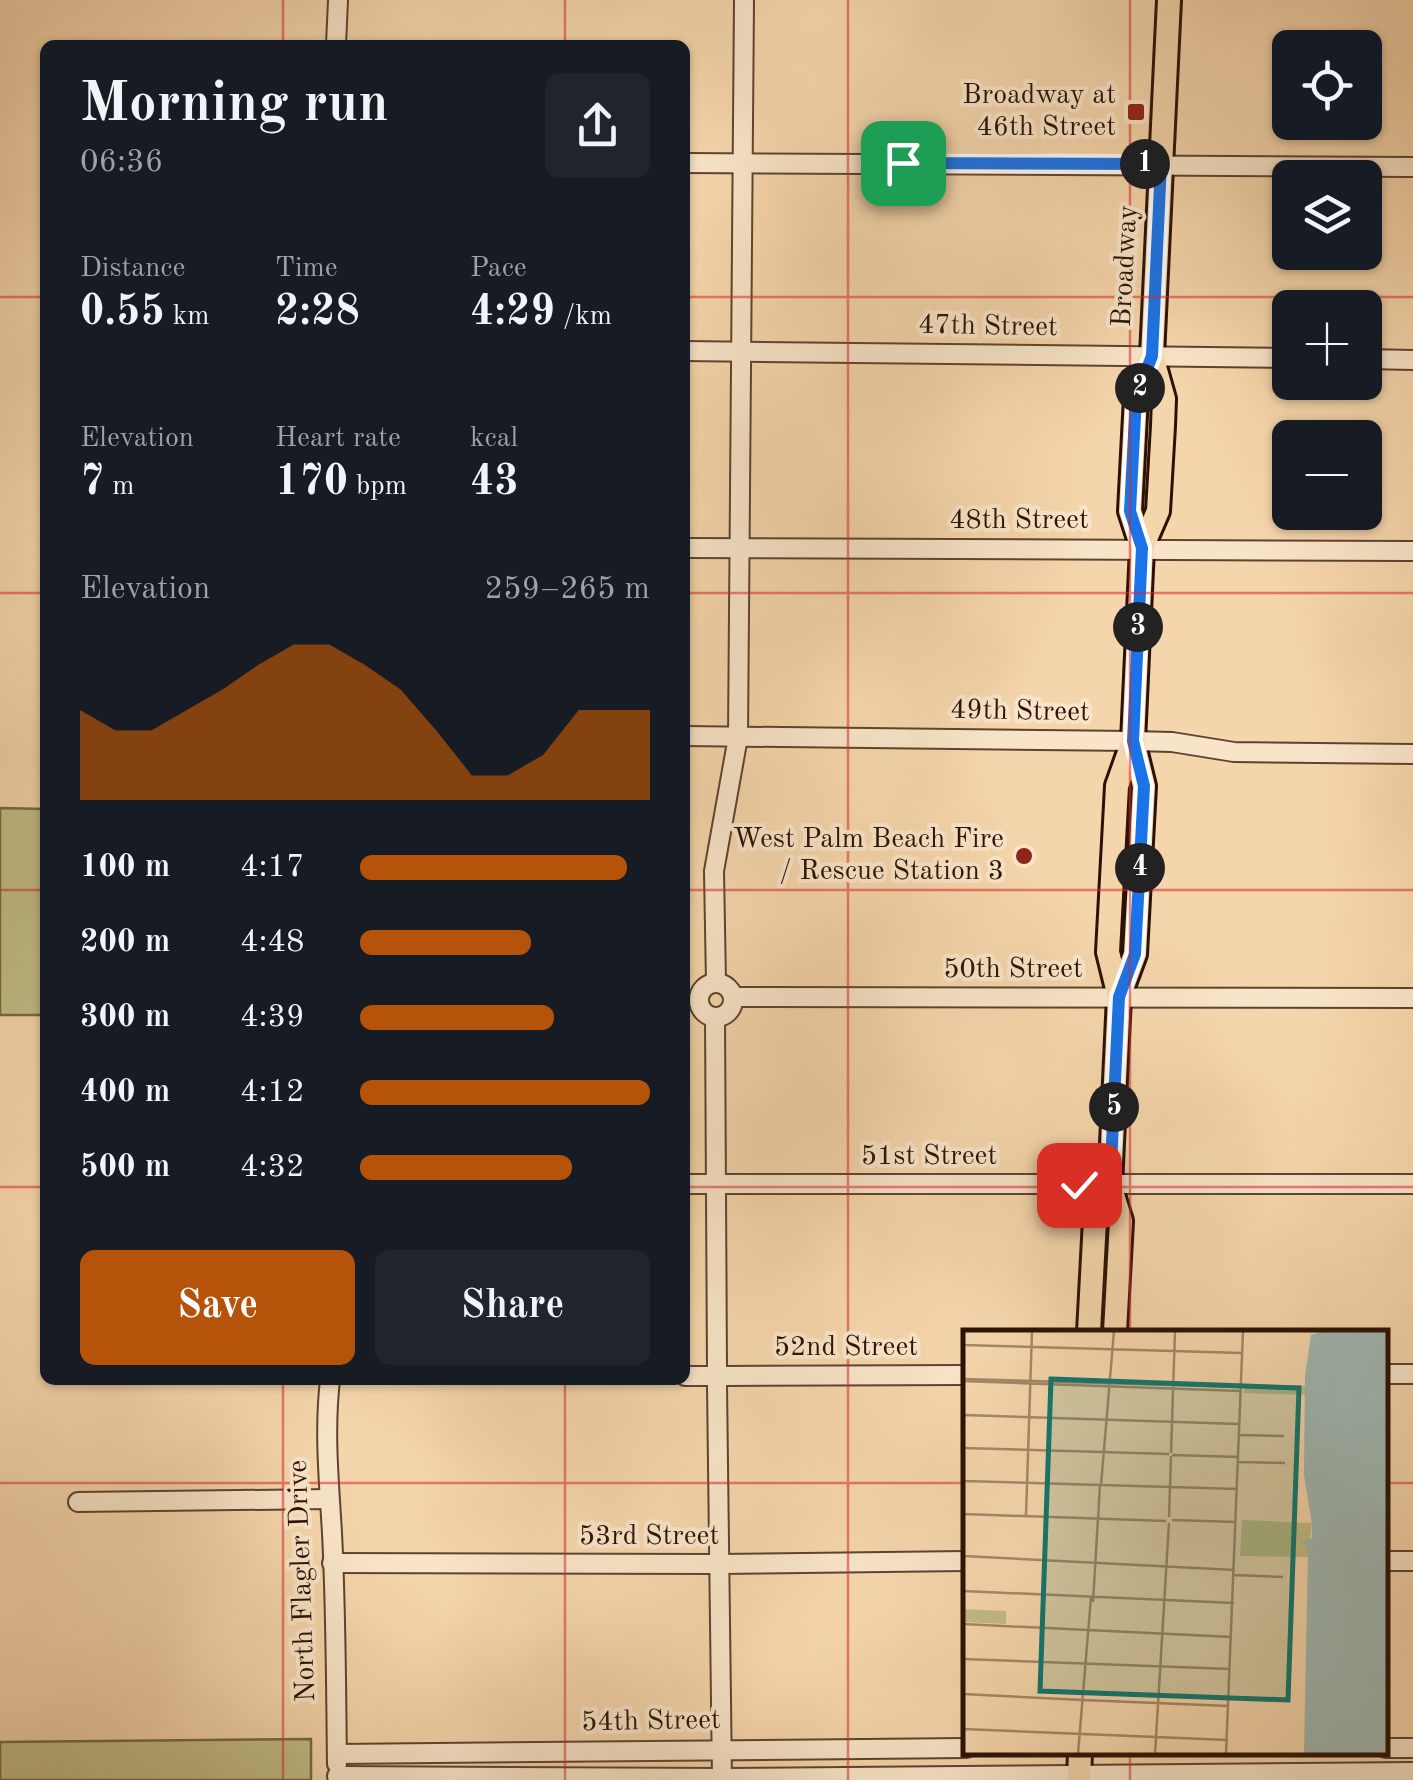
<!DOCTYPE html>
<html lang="en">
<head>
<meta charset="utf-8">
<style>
	body { margin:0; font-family:"Old Standard TT",serif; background:#20242c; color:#f1f3f6; height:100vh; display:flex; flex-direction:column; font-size:38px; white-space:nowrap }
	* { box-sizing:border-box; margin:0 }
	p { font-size:32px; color:#9ea1a6 }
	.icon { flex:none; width:55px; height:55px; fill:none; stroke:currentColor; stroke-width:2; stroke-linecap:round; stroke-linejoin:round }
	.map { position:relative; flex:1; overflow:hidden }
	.sheet { position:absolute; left:40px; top:40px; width:650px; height:1345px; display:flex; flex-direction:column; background:#171b24; border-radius:15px; box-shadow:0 2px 8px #0004 }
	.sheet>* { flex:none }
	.tools { position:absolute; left:1272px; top:30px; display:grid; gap:20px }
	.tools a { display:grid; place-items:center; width:110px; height:110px; border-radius:15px; background:#171b24; box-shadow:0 2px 8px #0004; font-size:50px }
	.pin { position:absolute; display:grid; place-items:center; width:85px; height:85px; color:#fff; margin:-42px; border-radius:20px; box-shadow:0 5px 15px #0006 }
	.km { position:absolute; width:50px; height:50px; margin:-25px; border-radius:50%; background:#222; color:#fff; font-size:28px; line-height:50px; text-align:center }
	.round { display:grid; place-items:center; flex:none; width:105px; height:105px; border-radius:15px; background:#20242c }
	.overview { display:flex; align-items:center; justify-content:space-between; height:170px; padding:0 40px }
	h1 { font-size:55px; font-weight:700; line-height:75px }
	.metrics { display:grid; grid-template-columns:repeat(3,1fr); gap:15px; height:170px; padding:10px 40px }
	.metrics div { display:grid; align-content:center }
	.metrics b { font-size:42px; font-weight:700 }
	.metrics small { font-size:28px; font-weight:400 }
	.metrics p { font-size:28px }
	.chart { height:280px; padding:20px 40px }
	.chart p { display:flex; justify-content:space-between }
	.chart svg { width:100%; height:180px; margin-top:10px; fill:#b45309; opacity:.7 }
	.cta { display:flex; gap:20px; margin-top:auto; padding:20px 40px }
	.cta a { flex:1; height:115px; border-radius:15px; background:#b45309; color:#fff; font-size:40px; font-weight:700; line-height:115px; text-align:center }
	.cta a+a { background:#20242c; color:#f1f3f6 }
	ul { padding:0 40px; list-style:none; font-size:32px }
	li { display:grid; grid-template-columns:160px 120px 1fr; align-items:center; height:75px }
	li i { height:25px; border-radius:12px; background:#b45309 }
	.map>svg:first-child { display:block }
	.green { fill:#c1bc85; stroke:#766746; stroke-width:2.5 }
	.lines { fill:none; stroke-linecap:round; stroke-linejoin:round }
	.minor-casing { stroke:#5e432f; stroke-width:22 }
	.major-casing { stroke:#2c1206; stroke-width:28 }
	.minor { stroke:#f8e4c8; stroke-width:18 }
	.major { stroke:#f5d5ab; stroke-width:22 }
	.route-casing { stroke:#fff; stroke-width:20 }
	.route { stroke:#1a73e8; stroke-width:12 }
	.grid { fill:none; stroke:#d62828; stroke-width:2.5; stroke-opacity:0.55 }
	.poi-dot { fill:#8f2418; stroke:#f8e4c8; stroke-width:4 }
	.labels { text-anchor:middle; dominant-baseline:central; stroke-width:8; stroke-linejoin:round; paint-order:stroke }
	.poi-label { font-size:28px; fill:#2c1206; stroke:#f8e4c8; text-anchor:end }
	.street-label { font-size:28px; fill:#2c1206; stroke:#f8e4c8 }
	.inset-road { fill:none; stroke:#a58769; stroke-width:2.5 }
	.view { fill:#0f766e; fill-opacity:0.15; stroke:#0f766e; stroke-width:5 }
	.inset-edge { fill:none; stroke:#2c1206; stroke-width:5 }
</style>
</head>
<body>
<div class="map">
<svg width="1413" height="1780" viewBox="0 0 1413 1780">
	<rect width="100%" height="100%" fill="#f5d5ab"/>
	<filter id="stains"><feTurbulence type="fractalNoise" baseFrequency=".002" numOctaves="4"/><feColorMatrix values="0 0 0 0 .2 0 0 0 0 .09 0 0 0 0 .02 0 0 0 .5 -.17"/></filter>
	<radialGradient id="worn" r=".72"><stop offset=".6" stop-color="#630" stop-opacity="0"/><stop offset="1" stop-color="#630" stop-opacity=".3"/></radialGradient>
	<g class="green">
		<polygon points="0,808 45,809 45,1015 0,1015"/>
		<polygon points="311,1739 311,1780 0,1780 0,1742"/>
	</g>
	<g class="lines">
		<defs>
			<g id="minor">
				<polyline points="336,45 338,0"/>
				<polyline points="685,163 1413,167"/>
				<polyline points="685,351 1290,358"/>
				<polyline points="1365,359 1413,360"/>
				<polyline points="685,548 1413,551"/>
				<polyline points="685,736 1133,741 1172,742 1234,752 1413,754"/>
				<circle cx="716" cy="1000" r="17"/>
				<polyline points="716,983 714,871 738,737 744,0"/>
				<polyline points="733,997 1413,998"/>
				<polyline points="715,1018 717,1367"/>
				<polyline points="685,1184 1413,1184"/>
				<polyline points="1386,1374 1413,1374"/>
				<polyline points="685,1376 708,1376"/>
				<polyline points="726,1376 966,1375"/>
				<path d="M330,1380C324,1432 329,1481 332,1533C336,1610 336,1687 337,1764"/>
				<polyline points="717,1385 722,1780"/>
				<polyline points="78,1502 329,1499"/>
				<polyline points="1386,1561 1413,1561"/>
				<polyline points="332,1563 717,1564 966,1561"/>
				<polyline points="1386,1748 1413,1748"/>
				<polyline points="337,1754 966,1748"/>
				<polyline points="337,1776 722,1778 1413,1772"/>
			</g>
			<g id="major">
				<polyline points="1142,548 1158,511 1163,426 1164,399 1152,356 1169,0"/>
				<polyline points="1119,997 1135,954 1144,786 1133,741 1142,548 1130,511 1136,397 1152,356"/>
				<polyline points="1089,1332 1095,1220 1110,1185"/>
				<polyline points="1115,1332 1121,1221 1110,1185 1119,997 1108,952 1117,786 1133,741"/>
				<polyline points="1079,1780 1080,1752"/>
			</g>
		</defs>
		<use href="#minor" class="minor-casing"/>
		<use href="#major" class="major-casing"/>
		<use href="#minor" class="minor"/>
		<use href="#major" class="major"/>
	</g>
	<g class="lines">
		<defs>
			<polyline id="route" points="903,163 1161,164 1152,356 1136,397 1130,511 1142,548 1133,741 1144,786 1135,954 1119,997 1110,1185 1079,1185"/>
		</defs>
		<use href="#route" class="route-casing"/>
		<use href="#route" class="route"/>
	</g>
	<path class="grid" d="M283,0V45M565,0V45M848,0V1780M1130,0V1332M0,297H45M685,297H1413M0,593H45M685,593H1413M0,890H45M685,890H1413M0,1187H45M685,1187H1413M283,1380V1780M565,1380V1780M0,1483H966M1386,1483H1413M1130,1752V1780"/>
	<g class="poi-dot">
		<rect x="1126" y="102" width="20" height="20" rx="5"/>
		<circle cx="1024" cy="856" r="10"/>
	</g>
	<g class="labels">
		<g class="poi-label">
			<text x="1116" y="96">Broadway at<tspan x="1116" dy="32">46th Street</tspan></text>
			<text x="1004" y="840">West Palm Beach Fire<tspan x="1004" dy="32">/ Rescue Station 3</tspan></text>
		</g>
		<g class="street-label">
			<text transform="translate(1126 266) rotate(-87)">Broadway</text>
			<text transform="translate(988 327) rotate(1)">47th Street</text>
			<text x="1019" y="521">48th Street</text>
			<text transform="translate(1020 712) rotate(1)">49th Street</text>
			<text x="1013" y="970">50th Street</text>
			<text x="929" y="1157">51st Street</text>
			<text x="846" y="1348">52nd Street</text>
			<text x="649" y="1537">53rd Street</text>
			<text transform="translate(303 1581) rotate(-92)">North Flagler Drive</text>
			<text transform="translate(651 1722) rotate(-1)">54th Street</text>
		</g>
	</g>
	<g transform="translate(963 1330)">
		<rect width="425" height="425" fill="#f5d5ab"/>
		<path d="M282,54L345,56V65L281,63ZM279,190L349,193L345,227L277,226ZM0,279L43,281V294L0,292Z" fill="#c1bc85"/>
		<path d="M360,1H425V424H300L341,423L345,222L340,210L349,208V195L341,145L342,46L348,5Z" fill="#9fb7b2"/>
		<path class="inset-road" d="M0,15L279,23M0,49L277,57M0,51L277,61M0,85L276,94M277,105L321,106M0,118L206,124M208,123L212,1M209,125L276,127M276,132L322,133M0,151L275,159M138,155L151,1M0,184L203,191M63,186L69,1M206,187L208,126M135,190L137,154M209,190L273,192M0,226L272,240M271,245L320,247M0,261L271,273M130,272L135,188M0,294L269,307M0,329L267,339M0,364L120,370M120,370L266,376M0,399L265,410M115,424L128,267M192,424L206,193M263,424L280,1"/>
		<path class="view" d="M88,49L336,58L325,370L77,361Z"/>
		<rect width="425" height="425" class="inset-edge"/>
	</g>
	<rect width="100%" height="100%" filter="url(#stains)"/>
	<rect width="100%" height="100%" fill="url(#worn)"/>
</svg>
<div class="tools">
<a><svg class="icon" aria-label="locate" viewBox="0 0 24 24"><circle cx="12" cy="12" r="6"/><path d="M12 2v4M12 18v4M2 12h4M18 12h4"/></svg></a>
<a><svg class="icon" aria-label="layers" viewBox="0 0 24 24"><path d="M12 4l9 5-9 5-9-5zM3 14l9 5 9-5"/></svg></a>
<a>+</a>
<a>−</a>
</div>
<div class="pin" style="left:903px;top:163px;background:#1e9e55"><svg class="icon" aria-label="arrive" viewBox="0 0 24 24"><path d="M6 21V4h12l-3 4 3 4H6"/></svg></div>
<div class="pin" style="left:1079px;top:1185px;background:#d93025"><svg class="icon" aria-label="check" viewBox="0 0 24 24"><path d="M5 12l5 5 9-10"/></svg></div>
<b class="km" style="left:1145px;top:164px">1</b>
<b class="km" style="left:1140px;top:388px">2</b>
<b class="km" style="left:1138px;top:627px">3</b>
<b class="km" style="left:1140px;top:868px">4</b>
<b class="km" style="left:1114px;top:1107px">5</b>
<section class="sheet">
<div class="overview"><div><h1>Morning run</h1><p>06:36</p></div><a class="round"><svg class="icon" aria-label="share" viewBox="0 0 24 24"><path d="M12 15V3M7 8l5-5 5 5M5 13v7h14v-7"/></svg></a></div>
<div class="metrics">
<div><p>Distance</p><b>0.55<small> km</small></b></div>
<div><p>Time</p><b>2:28</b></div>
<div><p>Pace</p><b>4:29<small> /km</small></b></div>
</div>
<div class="metrics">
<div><p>Elevation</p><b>7<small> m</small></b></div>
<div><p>Heart rate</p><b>170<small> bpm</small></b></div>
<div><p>kcal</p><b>43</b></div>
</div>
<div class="chart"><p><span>Elevation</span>259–265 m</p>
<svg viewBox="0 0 160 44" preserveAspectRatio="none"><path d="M0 44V22L10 27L20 27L30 22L40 17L50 11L60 6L70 6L80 11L90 17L100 27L110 38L120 38L130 33L140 22L150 22L160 22V44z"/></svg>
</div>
<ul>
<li><b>100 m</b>4:17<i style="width:92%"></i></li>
<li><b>200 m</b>4:48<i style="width:59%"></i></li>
<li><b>300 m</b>4:39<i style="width:67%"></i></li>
<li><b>400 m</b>4:12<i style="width:100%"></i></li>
<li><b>500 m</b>4:32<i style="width:73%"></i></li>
</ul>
<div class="cta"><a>Save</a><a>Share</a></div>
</section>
</div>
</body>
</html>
